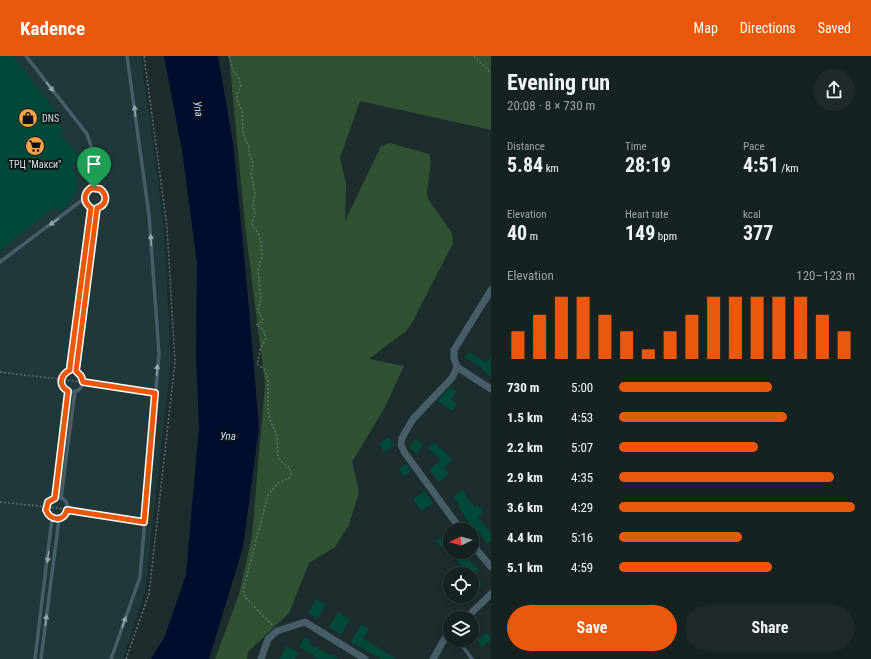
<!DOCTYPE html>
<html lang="en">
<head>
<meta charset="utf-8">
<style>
	body { margin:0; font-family:"Roboto Condensed",sans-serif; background:#1f292a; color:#f1f3f6; height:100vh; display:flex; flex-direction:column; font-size:15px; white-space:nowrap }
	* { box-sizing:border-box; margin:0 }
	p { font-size:13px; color:#9ea3a5 }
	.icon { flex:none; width:22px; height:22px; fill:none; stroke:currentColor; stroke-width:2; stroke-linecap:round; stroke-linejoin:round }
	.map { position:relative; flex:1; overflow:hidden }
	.panel { display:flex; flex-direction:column; background:#162122; width:380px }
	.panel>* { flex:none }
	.needle { width:26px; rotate:264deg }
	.tools { position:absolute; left:443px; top:467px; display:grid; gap:8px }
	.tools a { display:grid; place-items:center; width:36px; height:36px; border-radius:50%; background:#162122; box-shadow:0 2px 6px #0003,0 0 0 1px #353e40; font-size:20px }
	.pin { position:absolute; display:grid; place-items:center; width:34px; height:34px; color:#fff; margin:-41px -17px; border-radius:50% 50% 50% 0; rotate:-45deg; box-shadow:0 0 4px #0007 }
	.pin .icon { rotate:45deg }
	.round { display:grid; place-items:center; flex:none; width:42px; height:42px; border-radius:21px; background:#1f292a }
	.overview { display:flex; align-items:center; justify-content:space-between; height:68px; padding:0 16px }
	h1 { font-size:22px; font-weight:700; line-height:30px }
	.stats { display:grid; grid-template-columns:repeat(3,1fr); gap:6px; height:68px; padding:4px 16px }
	.stats div { display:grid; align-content:center }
	.stats b { font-size:20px; font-weight:700 }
	.stats small { font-size:11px; font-weight:400 }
	.stats p { font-size:11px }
	.chart { height:112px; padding:8px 16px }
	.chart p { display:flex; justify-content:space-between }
	.chart svg { width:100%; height:72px; margin-top:4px; stroke:#ea580c; stroke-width:6 }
	.button { display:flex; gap:8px; margin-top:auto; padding:8px 16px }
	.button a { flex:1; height:46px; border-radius:24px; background:#ea580c; color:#fff; font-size:16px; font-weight:700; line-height:46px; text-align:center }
	.button a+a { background:#1f292a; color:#f1f3f6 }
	ul { padding:0 16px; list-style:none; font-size:13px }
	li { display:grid; grid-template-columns:64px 48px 1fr; align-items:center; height:30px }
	li i { height:10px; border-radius:5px; background:#ea580c }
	header { display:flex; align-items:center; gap:24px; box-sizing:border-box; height:56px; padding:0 20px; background:#ea580c; color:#fff }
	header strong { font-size:19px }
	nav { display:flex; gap:22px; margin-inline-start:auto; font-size:14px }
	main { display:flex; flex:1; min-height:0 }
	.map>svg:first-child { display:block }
	.built { fill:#1f3839 }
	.green { fill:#305233 }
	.water { fill:#000d2c }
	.building { fill:#00483a }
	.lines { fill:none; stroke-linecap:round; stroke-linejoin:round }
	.path { stroke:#626f70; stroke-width:1.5; stroke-dasharray:2 2; stroke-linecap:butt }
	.lane { stroke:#475d67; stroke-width:3.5 }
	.street { stroke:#475d67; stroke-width:7 }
	.oneway { fill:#96a5aa }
	.route-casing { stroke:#fff; stroke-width:8 }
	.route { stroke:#ea580c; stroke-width:5 }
	.labels { text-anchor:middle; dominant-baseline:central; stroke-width:3.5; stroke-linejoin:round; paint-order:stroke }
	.poi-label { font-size:10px; fill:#d6e0e1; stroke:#0c1314; text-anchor:start }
	.water-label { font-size:11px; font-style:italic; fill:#bedaff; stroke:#0c1314 }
</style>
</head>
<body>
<header>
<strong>Kadence</strong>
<nav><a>Map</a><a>Directions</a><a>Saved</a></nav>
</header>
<main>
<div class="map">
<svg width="491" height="603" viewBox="0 0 491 603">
	<rect width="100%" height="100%" fill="#1d2c2d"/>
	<polygon class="built" points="0,0 141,0 164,170 171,305 145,536 123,603 0,603"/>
	<polygon class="green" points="229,0 491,0 491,74 360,45 340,102 346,128 345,165 381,90 390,87 429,98 431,106 427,136 428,143 452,177 453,187 412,267 406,275 369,303 404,310 385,351 352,406 359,436 349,469 335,491 309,507 289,557 248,596 247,603 215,603 239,538 252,480 265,328 245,170"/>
	<polygon class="water" points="164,0 218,0 233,87 247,231 259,372 243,491 209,603 151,603 165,580 186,519 199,371 196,298 197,207 182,94"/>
	<g class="building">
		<polygon points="0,0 13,0 61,62 57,65 63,73 59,77 81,102 71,111 75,115 77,121 77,129 76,137 68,147 69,149 60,156 56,150 0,194"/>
		<polygon points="469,296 487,307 491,300 491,321 482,314 483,312 465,302"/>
		<polygon points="450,331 457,336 451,343 457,348 452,355 437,345"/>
		<polygon points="388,381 395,389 385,396 379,388"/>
		<polygon points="416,383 423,390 416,398 409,391"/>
		<polygon points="434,386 452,403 444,412 449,418 439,426 429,414 441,404 428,392"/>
		<polygon points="407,408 412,416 403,420 399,412"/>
		<polygon points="463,434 466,438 465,439 475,451 478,449 483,456 478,461 491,477 491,485 487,488 478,475 476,476 464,461 465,460 458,451 460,450 453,441"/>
		<polygon points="425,435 433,447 421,455 413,443"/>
		<polygon points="447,476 450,479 450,497 444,489 441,491 436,485"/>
		<polygon points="450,496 464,496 473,508 479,513 474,518 468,518"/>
		<polygon points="472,518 482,528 472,539"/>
		<polygon points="316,543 326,549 317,563 308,557"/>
		<polygon points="338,556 350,564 341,579 329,571"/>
		<polygon points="361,568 369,573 363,582 396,603 381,603 351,586"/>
		<polygon points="486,576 491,582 491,584 482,591 477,584"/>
		<polygon points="305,581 311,584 309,588 339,603 319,603 313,600 314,599 299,591"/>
		<polygon points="286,590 299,597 295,603 280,603"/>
	</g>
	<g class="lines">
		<g class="path">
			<polyline points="229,0 233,15 238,20 241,29 237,38 237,44 242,55 243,78 249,91 249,97 253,107 251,118 255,137 253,149 255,156 252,168 259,179 261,187 262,200 258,214 261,244 258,254 263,263 262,266 256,269 263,273 266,283 261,291 257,308 265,314 268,324 268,355 270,364 277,379 278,400 282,406 288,410 291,416 291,419 289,422 278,427 268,439 243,534 245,541 272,569"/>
			<polyline points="474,0 491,17"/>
			<polyline points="0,316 74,325 151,337"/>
			<polyline points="0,446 57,452 139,465"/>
			<polyline points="126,603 149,538 175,306 167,171 144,0"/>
		</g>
		<g class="lane">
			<polyline points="26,0 87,78 93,96 95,108 94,132"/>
			<circle cx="95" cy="142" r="10"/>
			<polyline points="0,206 85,142"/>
			<circle cx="72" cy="325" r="11"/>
			<polyline points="70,315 91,152"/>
			<polyline points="77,315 97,152"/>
			<circle cx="57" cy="452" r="11"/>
			<polyline points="55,442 68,335"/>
			<polyline points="61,442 75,335"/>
			<polyline points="454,584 464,592 472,603"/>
			<polyline points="35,603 52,462"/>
			<polyline points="41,603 59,463"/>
			<polyline points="111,603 140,521 159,298 149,159 127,0"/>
		</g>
		<g class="street">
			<polyline points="457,311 491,333"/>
			<polyline points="461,474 405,397 401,389 402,382 413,363 452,322 457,311 454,302 454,294 491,234"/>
			<polyline points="472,488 491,511"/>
			<polyline points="466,562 491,538"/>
			<polyline points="261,603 268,583 277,575 305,566 365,603"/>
			<polyline points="433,603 444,584 450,578"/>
		</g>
	</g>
	<defs><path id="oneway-solid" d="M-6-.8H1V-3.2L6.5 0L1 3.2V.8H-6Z"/></defs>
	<g class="oneway">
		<use href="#oneway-solid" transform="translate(50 31) rotate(52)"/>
		<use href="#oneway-solid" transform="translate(135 55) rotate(-97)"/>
		<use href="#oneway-solid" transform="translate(54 166) rotate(145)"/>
		<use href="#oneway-solid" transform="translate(151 184) rotate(-94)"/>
		<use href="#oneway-solid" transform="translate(157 314) rotate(-85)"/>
		<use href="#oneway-solid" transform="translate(48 501) rotate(97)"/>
		<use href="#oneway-solid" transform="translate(46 564) rotate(-83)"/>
		<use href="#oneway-solid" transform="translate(124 566) rotate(-71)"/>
	</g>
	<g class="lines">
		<defs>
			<path id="route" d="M91,132L100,133C108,139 107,149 97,152L76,315L81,320L83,326L155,337L144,466L67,454C64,466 50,465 46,454L48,446L55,442L68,335C58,330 60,319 70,314V311L91,152C83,146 83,138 91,132Z"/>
		</defs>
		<use href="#route" class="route-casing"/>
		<use href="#route" class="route"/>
	</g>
	<defs>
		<symbol id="shop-disc" viewBox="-11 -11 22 22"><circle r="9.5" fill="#f5a346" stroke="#0c1314"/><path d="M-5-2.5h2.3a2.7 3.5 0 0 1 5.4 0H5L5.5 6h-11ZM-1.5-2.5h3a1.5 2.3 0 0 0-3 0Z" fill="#111"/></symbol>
		<symbol id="supermarket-disc" viewBox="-11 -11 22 22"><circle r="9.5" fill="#f5a346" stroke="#0c1314"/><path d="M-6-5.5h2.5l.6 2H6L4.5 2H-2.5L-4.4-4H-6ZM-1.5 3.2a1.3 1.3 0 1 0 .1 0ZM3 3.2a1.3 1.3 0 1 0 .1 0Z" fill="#111"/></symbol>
	</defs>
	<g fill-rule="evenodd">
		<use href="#shop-disc" x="17" y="51" width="22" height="22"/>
		<use href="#supermarket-disc" x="24" y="79" width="22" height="22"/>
	</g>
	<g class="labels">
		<g class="poi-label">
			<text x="42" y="62">DNS</text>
			<text x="35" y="108" text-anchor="middle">ТРЦ "Макси"</text>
		</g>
		<g class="water-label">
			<text transform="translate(198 53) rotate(80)">Упа</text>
			<text x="228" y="380">Упа</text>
		</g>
	</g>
</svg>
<div class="tools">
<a><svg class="needle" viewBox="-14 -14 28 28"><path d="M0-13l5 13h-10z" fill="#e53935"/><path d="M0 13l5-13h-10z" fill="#9ea3a5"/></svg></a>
<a><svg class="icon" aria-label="locate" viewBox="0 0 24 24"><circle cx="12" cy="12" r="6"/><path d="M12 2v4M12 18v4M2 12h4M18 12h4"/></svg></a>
<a><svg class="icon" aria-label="layers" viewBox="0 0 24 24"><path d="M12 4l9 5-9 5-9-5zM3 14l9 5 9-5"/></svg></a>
</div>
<div class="pin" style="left:94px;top:132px;background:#1e9e55"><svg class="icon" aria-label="arrive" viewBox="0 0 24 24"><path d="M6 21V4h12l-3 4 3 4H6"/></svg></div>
</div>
<section class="panel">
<div class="overview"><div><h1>Evening run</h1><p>20:08 · 8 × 730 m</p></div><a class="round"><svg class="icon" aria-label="share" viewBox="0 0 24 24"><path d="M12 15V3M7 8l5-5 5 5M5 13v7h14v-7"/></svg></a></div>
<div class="stats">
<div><p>Distance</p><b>5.84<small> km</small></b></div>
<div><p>Time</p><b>28:19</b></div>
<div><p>Pace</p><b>4:51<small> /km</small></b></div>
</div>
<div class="stats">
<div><p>Elevation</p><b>40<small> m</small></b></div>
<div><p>Heart rate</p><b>149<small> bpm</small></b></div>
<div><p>kcal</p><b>377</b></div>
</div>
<div class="chart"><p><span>Elevation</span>120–123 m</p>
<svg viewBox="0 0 160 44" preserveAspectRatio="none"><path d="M5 44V27M15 44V17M25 44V6M35 44V6M45 44V17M55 44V27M65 44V38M75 44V27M85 44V17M95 44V6M105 44V6M115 44V6M125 44V6M135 44V6M145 44V17M155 44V27"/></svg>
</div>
<ul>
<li><b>730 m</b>5:00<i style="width:65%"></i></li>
<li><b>1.5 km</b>4:53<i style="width:71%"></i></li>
<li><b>2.2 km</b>5:07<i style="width:59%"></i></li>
<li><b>2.9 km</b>4:35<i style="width:91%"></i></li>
<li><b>3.6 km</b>4:29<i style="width:100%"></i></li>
<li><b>4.4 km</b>5:16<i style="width:52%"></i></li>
<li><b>5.1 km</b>4:59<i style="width:65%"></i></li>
</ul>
<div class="button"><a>Save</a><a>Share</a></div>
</section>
</main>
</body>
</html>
